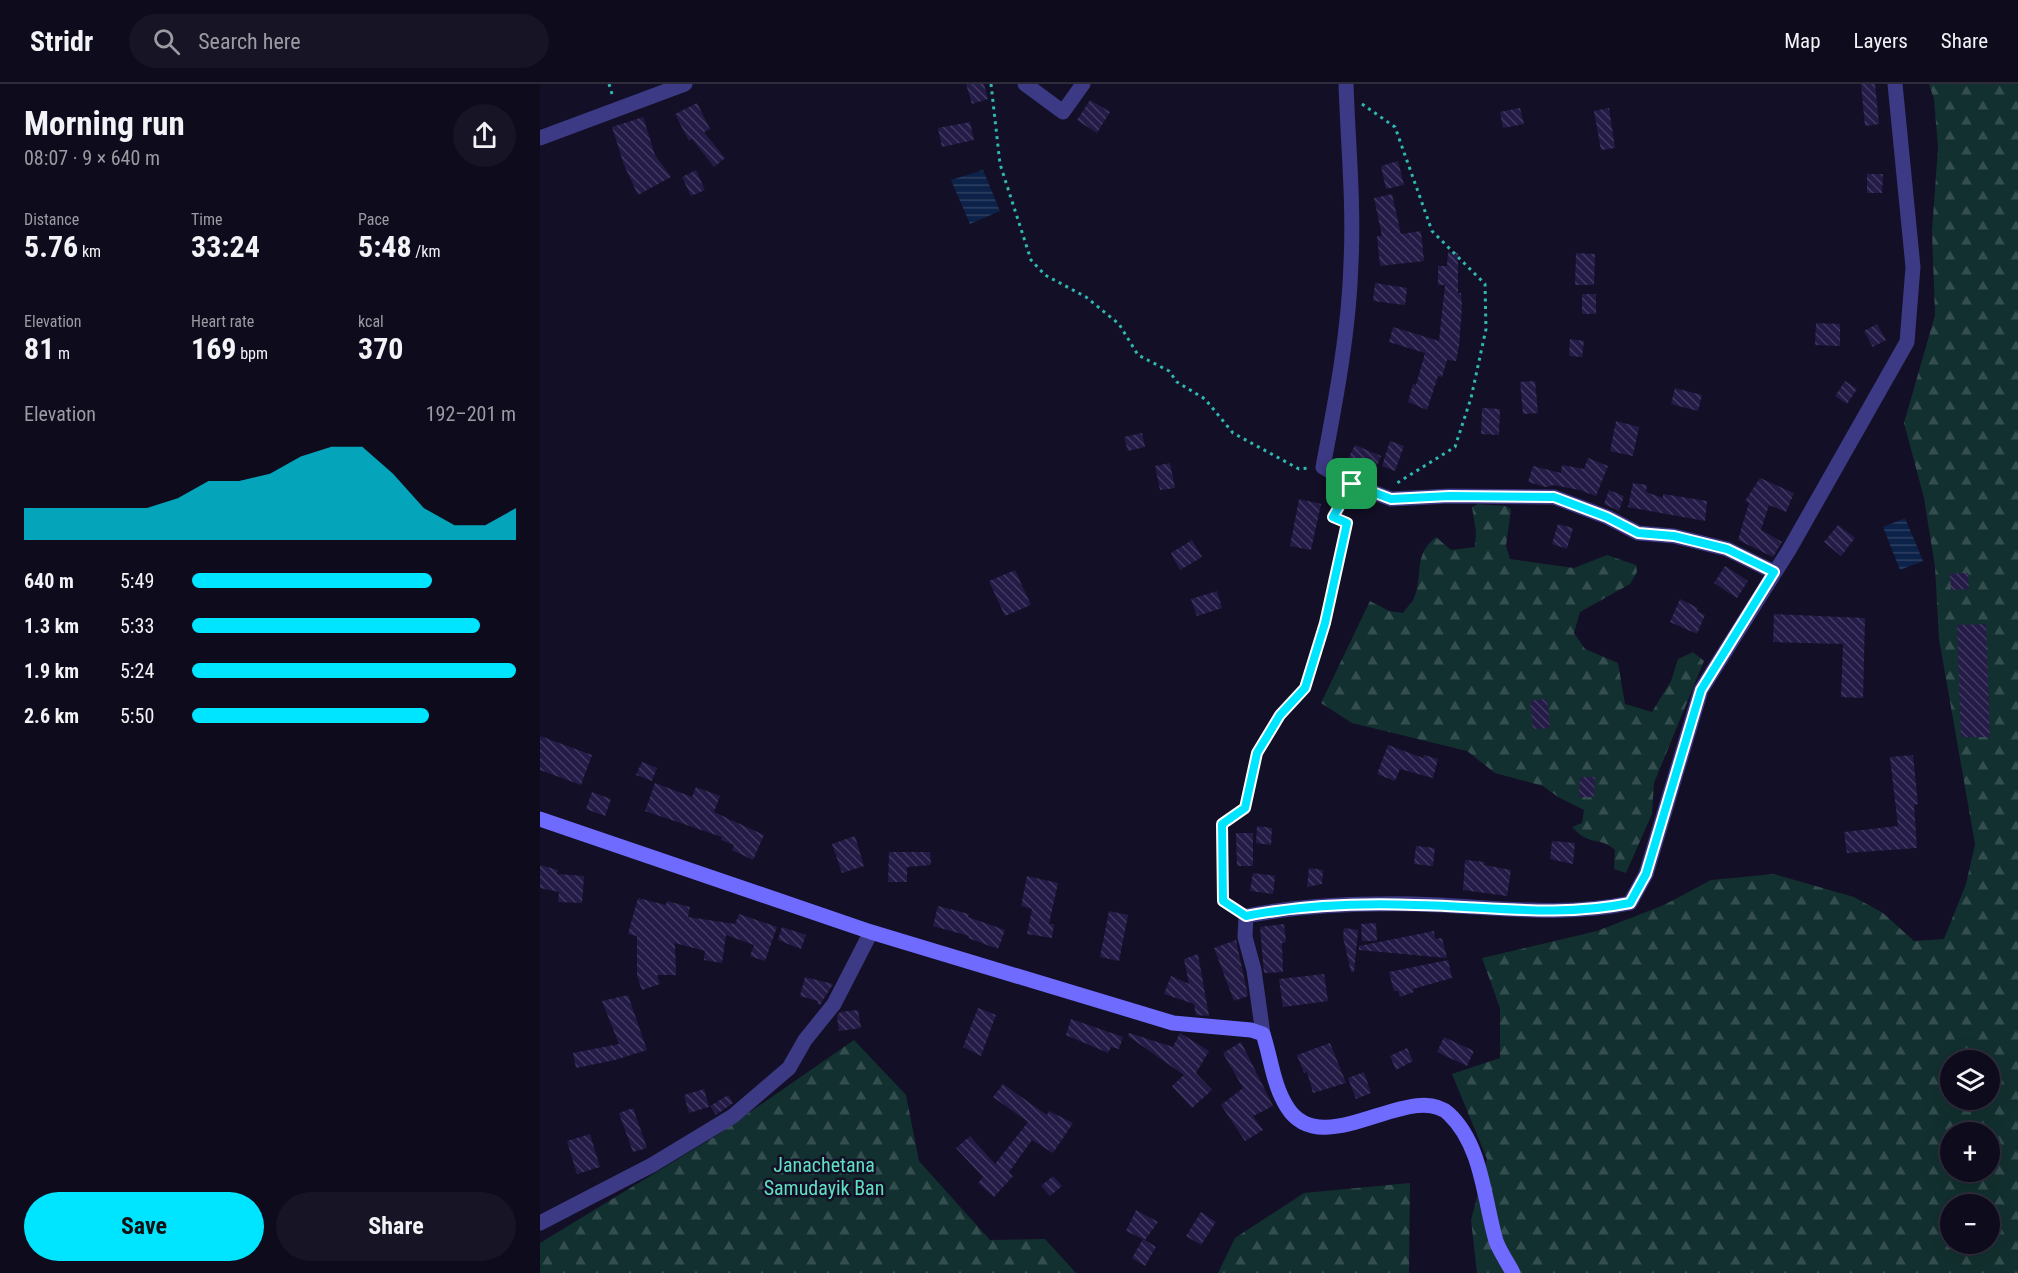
<!DOCTYPE html>
<html lang="en">
<head>
<meta charset="utf-8">
<style>
	body { margin:0; font-family:"Roboto Condensed",sans-serif; background:#171425; color:#f1f3f6; height:100vh; display:flex; flex-direction:column; font-size:22px; white-space:nowrap }
	* { box-sizing:border-box; margin:0 }
	p { font-size:20px; color:#9b9ba3 }
	.icon { flex:none; width:33px; height:33px; fill:none; stroke:currentColor; stroke-width:2; stroke-linecap:round; stroke-linejoin:round }
	.map { position:relative; flex:1; overflow:hidden }
	.drawer { display:flex; flex-direction:column; background:#0e0b1c; width:540px }
	.drawer>* { flex:none }
	.fabs { position:absolute; left:1400px; top:966px; display:grid; gap:12px }
	.fabs a { display:grid; place-items:center; width:60px; height:60px; border-radius:50%; background:#0e0b1c; box-shadow:0 6px 24px #0002,0 0 0 2px #2e2b3b; font-size:30px }
	.pin { position:absolute; display:grid; place-items:center; width:51px; height:51px; color:#fff; margin:-26px; border-radius:12px; box-shadow:0 3px 9px #0006 }
	.round { display:grid; place-items:center; flex:none; width:63px; height:63px; border-radius:32px; background:#171425 }
	.overview { display:flex; align-items:center; justify-content:space-between; height:102px; padding:0 24px }
	h1 { font-size:33px; font-weight:700; line-height:45px }
	.metrics { display:grid; grid-template-columns:repeat(3,1fr); gap:9px; height:102px; padding:6px 24px }
	.metrics div { display:grid; align-content:center }
	.metrics b { font-size:30px; font-weight:700 }
	.metrics small { font-size:16px; font-weight:400 }
	.metrics p { font-size:16px }
	.chart { height:168px; padding:12px 24px }
	.chart p { display:flex; justify-content:space-between }
	.chart svg { width:100%; height:108px; margin-top:6px; fill:#00e5ff; opacity:.7 }
	.button { display:flex; gap:12px; margin-top:auto; padding:12px 24px }
	.button a { flex:1; height:69px; border-radius:36px; background:#00e5ff; color:#111; font-size:24px; font-weight:700; line-height:69px; text-align:center }
	.button a+a { background:#171425; color:#f1f3f6 }
	ul { padding:0 24px; list-style:none; font-size:20px }
	li { display:grid; grid-template-columns:96px 72px 1fr; align-items:center; height:45px }
	li i { height:15px; border-radius:8px; background:#00e5ff }
	header { display:flex; align-items:center; gap:36px; box-sizing:border-box; height:84px; padding:0 30px; background:#0e0b1c; border-bottom:2px solid #2e2b3b }
	header strong { font-size:28px }
	nav { display:flex; gap:33px; margin-inline-start:auto; font-size:21px }
	.search { width:420px; height:54px; background:#171425; display:flex; align-items:center; gap:15px; box-sizing:border-box; padding:0 21px; border-radius:33px; color:#9b9ba3; font-size:22px }
	main { display:flex; flex:1; min-height:0 }
	.map>svg:first-child { display:block }
	.forest { fill:url(#forest-firs); fill-rule:evenodd }
	.water { fill:url(#water-rules) }
	.building { fill:url(#building-back-hatch) }
	.lines { fill:none; stroke-linecap:round; stroke-linejoin:round }
	.path { stroke:#2fb8b0; stroke-width:3; stroke-dasharray:3 4.5; stroke-linecap:butt }
	.street { stroke:#3d3a85; stroke-width:15 }
	.secondary { stroke:#6f6bff; stroke-width:15 }
	.route-casing { stroke:#fff; stroke-width:12 }
	.route { stroke:#00e5ff; stroke-width:8 }
	.labels { text-anchor:middle; dominant-baseline:central; stroke-width:5; stroke-linejoin:round; paint-order:stroke }
	.park-label { font-size:20px; fill:#5fe0c0; stroke:#130f26 }
</style>
</head>
<body>
<header>
<strong>Stridr</strong>
<div class="search"><svg class="icon" aria-label="search" viewBox="0 0 24 24"><circle cx="10" cy="10" r="6"/><path d="M15 15l6 6"/></svg>Search here</div>
<nav><a>Map</a><a>Layers</a><a>Share</a></nav>
</header>
<main>
<section class="drawer">
<div class="overview"><div><h1>Morning run</h1><p>08:07 · 9 × 640 m</p></div><a class="round"><svg class="icon" aria-label="share" viewBox="0 0 24 24"><path d="M12 15V3M7 8l5-5 5 5M5 13v7h14v-7"/></svg></a></div>
<div class="metrics">
<div><p>Distance</p><b>5.76<small> km</small></b></div>
<div><p>Time</p><b>33:24</b></div>
<div><p>Pace</p><b>5:48<small> /km</small></b></div>
</div>
<div class="metrics">
<div><p>Elevation</p><b>81<small> m</small></b></div>
<div><p>Heart rate</p><b>169<small> bpm</small></b></div>
<div><p>kcal</p><b>370</b></div>
</div>
<div class="chart"><p><span>Elevation</span>192–201 m</p>
<svg viewBox="0 0 160 44" preserveAspectRatio="none"><path d="M0 44V31L10 31L20 31L30 31L40 31L50 27L60 20L70 20L80 17L90 10L100 6L110 6L120 17L130 31L140 38L150 38L160 31V44z"/></svg>
</div>
<ul>
<li><b>640 m</b>5:49<i style="width:74%"></i></li>
<li><b>1.3 km</b>5:33<i style="width:89%"></i></li>
<li><b>1.9 km</b>5:24<i style="width:100%"></i></li>
<li><b>2.6 km</b>5:50<i style="width:73%"></i></li>
</ul>
<div class="button"><a>Save</a><a>Share</a></div>
</section>
<div class="map">
<svg width="1478" height="1189" viewBox="0 0 1478 1189">
	<defs>
		<pattern id="forest-firs" width="22" height="20" patternUnits="userSpaceOnUse" patternTransform="scale(1.5)"><rect width="22" height="20" fill="#12302f"/><path d="M5 1l3.5 6h-7zM16 11l3.5 6h-7z" fill="#344d4e"/></pattern>
		<pattern id="water-rules" width="6" height="5" patternUnits="userSpaceOnUse" patternTransform="scale(1.5)"><rect width="6" height="5" fill="#0c2248"/><path d="M0 2.5h6" fill="none" stroke="#2f4163"/></pattern>
		<pattern id="building-back-hatch" width="6" height="6" patternUnits="userSpaceOnUse" patternTransform="scale(1.5)"><rect width="6" height="6" fill="#241b47"/><path d="M-1 5l2 2M0 0l6 6M5-1l2 2" fill="none" stroke="#433b63"/></pattern>
	</defs>
	<rect width="100%" height="100%" fill="#130f26"/>
	<g class="forest">
		<path d="M1389,0H1478V1189H937L931,1136L947,1075L912,990L960,974V924L942,874L1057,847L1124,821L1171,796L1234,790L1314,813L1343,829L1374,857L1404,855L1426,800L1435,760L1399,555L1395,483L1384,414L1364,339L1395,231L1392,147L1398,64L1394,15ZM1410,976H1449V1016H1410ZM1410,1048H1449V1088H1410ZM1410,1120H1449V1160H1410Z"/>
		<path d="M938,420L966,422L971,425L966,462L970,475L1034,484L1067,471L1096,481L1097,488L1090,500L1040,528L1034,549L1045,565L1078,579L1085,620L1112,628L1131,597L1138,575L1153,568L1164,577L1114,699L1112,730L1086,789L1074,785L1075,766C1058,751 1051,764 1032,743L1042,739L1044,726L1018,713L1003,702L955,689L927,667L812,639L781,619L830,517L849,527L863,529C866,524 872,519 874,514C884,491 872,472 896,453L911,466L935,463L936,448L932,423Z"/>
		<polygon points="314,956 366,1011 379,1077 450,1156 505,1155 536,1189 0,1189 0,1159 174,1053"/>
		<polygon points="870,1099 869,1189 678,1189 695,1154 764,1109"/>
	</g>
	<g class="water">
		<polygon points="443,86 460,127 430,140 411,96"/>
		<polygon points="1365,434 1383,477 1360,486 1343,443"/>
	</g>
	<g class="building">
		<polygon points="426,0 444,0 448,15 432,20"/>
		<polygon points="1321,0 1335,0 1339,40 1325,42"/>
		<polygon points="550,16 570,28 557,49 537,36"/>
		<polygon points="157,19 170,45 164,48 185,74 174,83 152,55 149,57 135,30"/>
		<polygon points="980,24 984,40 963,44 960,28"/>
		<polygon points="1069,24 1075,64 1061,66 1054,27"/>
		<polygon points="103,33 115,71 131,93 98,111 84,81 72,43"/>
		<polygon points="430,38 434,56 402,63 398,44"/>
		<polygon points="858,77 864,101 846,105 841,82"/>
		<polygon points="156,86 165,106 151,112 142,93"/>
		<polygon points="1327,90 1343,90 1342,109 1327,109"/>
		<polygon points="852,110 861,150 881,147 884,177 840,182 837,152 842,152 834,114"/>
		<polygon points="908,168 918,169 918,209 921,209 922,223 919,262 916,277 907,276 902,293 898,292 887,326 868,318 873,300 876,301 885,269 849,258 853,243 899,257 905,201 898,201 898,182 907,182"/>
		<polygon points="1036,169 1055,170 1054,201 1035,201"/>
		<polygon points="835,199 867,204 865,221 833,217"/>
		<rect x="1042" y="210" width="14" height="20"/>
		<polygon points="1276,239 1300,240 1300,262 1275,261"/>
		<polygon points="1337,240 1346,256 1333,263 1324,247"/>
		<polygon points="1030,255 1044,257 1042,273 1029,272"/>
		<polygon points="995,297 998,329 983,330 980,298"/>
		<polygon points="1305,297 1317,305 1307,320 1295,312"/>
		<polygon points="1135,304 1162,311 1158,327 1131,320"/>
		<polygon points="942,324 960,325 959,351 941,350"/>
		<polygon points="1076,337 1099,343 1093,372 1070,367"/>
		<polygon points="602,349 605,363 588,367 584,353"/>
		<polygon points="850,357 864,362 855,387 842,382"/>
		<polygon points="815,361 841,372 833,391 807,377"/>
		<polygon points="1048,374 1068,382 1056,412 1039,406 1014,401 1006,403 988,398 993,382 1021,389 1022,381 1044,385"/>
		<polygon points="630,379 635,404 620,406 615,382"/>
		<polygon points="1220,394 1254,409 1246,428 1229,421 1221,446 1242,458 1233,473 1198,456 1209,419 1205,417"/>
		<polygon points="1093,399 1107,401 1106,408 1123,414 1123,410 1167,417 1165,437 1088,423"/>
		<polygon points="1069,406 1084,412 1079,427 1064,420"/>
		<polygon points="759,415 781,420 771,466 750,462"/>
		<polygon points="1018,440 1033,444 1027,465 1012,460"/>
		<polygon points="1298,441 1315,454 1301,472 1284,458"/>
		<polygon points="652,456 662,473 640,486 631,469"/>
		<polygon points="1185,482 1208,497 1197,514 1174,499"/>
		<polygon points="475,486 491,521 465,532 449,497"/>
		<polygon points="1428,489 1429,505 1411,506 1410,490"/>
		<polygon points="677,507 682,524 657,532 651,515"/>
		<polygon points="1140,515 1158,524 1157,527 1165,531 1157,550 1130,538"/>
		<polygon points="1234,530 1325,534 1323,614 1301,613 1303,560 1233,558"/>
		<polygon points="1446,540 1450,653 1421,653 1417,541"/>
		<polygon points="1007,615 1010,644 993,645 990,617"/>
		<polygon points="0,652 52,671 41,701 0,686"/>
		<polygon points="848,661 883,674 884,671 898,675 893,694 860,685 855,697 837,690"/>
		<polygon points="1373,671 1378,720 1374,721 1377,764 1307,769 1304,748 1358,742 1350,673"/>
		<polygon points="102,678 117,684 112,697 96,691"/>
		<polygon points="1040,693 1055,693 1054,713 1039,713"/>
		<polygon points="115,699 152,713 156,703 180,712 174,728 224,751 213,776 192,766 194,761 181,756 182,753 105,727"/>
		<polygon points="52,708 71,715 65,732 46,725"/>
		<polygon points="717,742 732,744 731,761 716,759"/>
		<polygon points="696,749 713,749 713,782 697,782"/>
		<polygon points="315,752 324,782 302,789 292,760"/>
		<polygon points="1012,757 1035,759 1033,780 1010,775"/>
		<polygon points="876,762 895,764 893,782 874,780"/>
		<polygon points="349,768 390,768 391,781 367,783 367,798 348,798"/>
		<polygon points="925,776 945,778 944,781 971,786 967,812 923,806"/>
		<polygon points="0,781 18,786 17,790 44,792 42,819 18,818 19,808 0,804"/>
		<polygon points="769,784 783,786 782,800 767,803"/>
		<polygon points="713,789 735,792 733,810 710,807"/>
		<polygon points="487,792 518,799 509,840 514,840 512,854 487,850 492,825 481,822"/>
		<polygon points="98,814 126,821 127,817 150,823 148,833 195,840 199,830 237,843 225,877 210,872 214,861 186,851 182,879 164,876 165,867 135,859 136,891 117,891 120,900 102,906 97,892 97,852 88,850"/>
		<polygon points="398,822 429,830 428,833 465,846 458,865 428,854 429,852 393,842"/>
		<polygon points="569,827 588,831 579,877 560,873"/>
		<polygon points="836,839 837,857 822,857 821,840"/>
		<polygon points="744,840 746,858 742,859 743,888 724,889 720,843"/>
		<polygon points="242,843 266,851 261,865 238,856"/>
		<polygon points="804,844 818,846 814,888 811,888 803,853"/>
		<polygon points="894,847 895,855 902,854 907,874 819,866 819,862"/>
		<polygon points="696,856 708,912 694,917 674,864"/>
		<polygon points="658,870 669,932 656,931 654,920 624,910 631,892 649,900 644,875"/>
		<polygon points="908,876 912,894 873,905 874,908 860,913 858,907 854,907 849,888"/>
		<polygon points="784,890 788,917 743,923 739,895"/>
		<polygon points="265,893 293,900 280,921 277,920 278,917 260,912"/>
		<polygon points="88,911 107,966 75,976 36,984 33,969 79,960 62,917"/>
		<polygon points="438,924 456,931 441,972 423,963"/>
		<polygon points="318,926 321,944 299,947 297,932 300,928"/>
		<polygon points="531,935 583,953 579,965 571,963 568,969 526,951"/>
		<polygon points="589,949 633,963 640,949 669,967 656,989 672,1006 652,1024 632,1002 644,991 588,952"/>
		<polygon points="904,953 934,967 927,982 897,968"/>
		<polygon points="701,958 733,1022 713,1032 723,1046 705,1057 681,1021 703,1004 683,969"/>
		<polygon points="790,959 806,999 773,1009 767,988 764,989 757,971"/>
		<polygon points="867,964 873,977 856,986 850,972"/>
		<polygon points="824,988 831,1009 816,1015 808,994"/>
		<polygon points="463,1000 507,1031 509,1027 533,1039 513,1069 492,1056 469,1088 473,1092 454,1113 438,1099 443,1093 416,1064 430,1052 455,1080 488,1038 453,1013"/>
		<polygon points="164,1005 169,1023 149,1029 144,1011"/>
		<polygon points="188,1011 193,1019 176,1031 170,1022"/>
		<polygon points="93,1024 107,1064 93,1068 79,1029"/>
		<polygon points="50,1050 60,1083 37,1090 27,1057"/>
		<polygon points="513,1092 522,1102 510,1112 501,1102"/>
		<polygon points="596,1126 618,1138 605,1156 586,1147"/>
		<polygon points="661,1128 676,1138 661,1161 646,1152"/>
		<polygon points="603,1155 616,1163 605,1182 592,1174"/>
	</g>
	<g class="lines">
		<g class="path">
			<polyline points="69,0 72,10"/>
			<polyline points="451,0 460,80 491,176 505,191 546,213 579,240 598,271 629,287 637,298 665,315 693,349 759,385 769,384"/>
			<polyline points="822,20 855,43 892,147 945,200 946,245 931,314 915,363 857,399"/>
			<polyline points="692,823 683,817 682,740 705,724 717,669 740,631 765,604 785,539 807,439 793,433 803,414"/>
		</g>
		<g class="street">
			<polyline points="485,0 523,28 543,0"/>
			<path d="M806,0C808,60 814,119 811,179C809,248 796,315 783,383L812,400L851,415L909,412L1014,413L1067,433L1098,449L1134,452L1187,465L1234,488"/>
			<polyline points="0,54 145,0"/>
			<path d="M723,950L714,886L705,853L706,832C762,821 818,819 875,820C948,822 1018,834 1090,819L1106,790L1161,606L1249,466L1367,258L1373,183L1355,0"/>
			<polyline points="0,1139 112,1081 193,1032 249,984 265,956 294,920 331,848"/>
		</g>
		<path class="secondary" d="M0,735L331,848L633,939L711,946L723,950C731,974 733,1001 747,1023C782,1080 872,995 909,1030C942,1061 944,1116 956,1157C960,1168 968,1179 973,1189"/>
	</g>
	<g class="lines">
		<defs>
			<path id="route" d="M812,400L851,415L909,412L1014,413L1067,433L1098,449L1134,452L1187,465L1234,488L1161,606L1106,790L1090,819C1016,834 949,822 875,821C818,819 762,821 706,832L683,817L682,740L705,724L717,669L740,631L765,604L785,539L807,439L793,433Z"/>
		</defs>
		<use href="#route" class="route-casing"/>
		<use href="#route" class="route"/>
	</g>
	<g class="labels">
		<g class="park-label">
			<text x="284" y="1081">Janachetana<tspan x="284" dy="23">Samudayik Ban</tspan></text>
		</g>
	</g>
</svg>
<div class="fabs">
<a><svg class="icon" aria-label="layers" viewBox="0 0 24 24"><path d="M12 4l9 5-9 5-9-5zM3 14l9 5 9-5"/></svg></a>
<a>+</a>
<a>−</a>
</div>
<div class="pin" style="left:812px;top:400px;background:#1e9e55"><svg class="icon" aria-label="arrive" viewBox="0 0 24 24"><path d="M6 21V4h12l-3 4 3 4H6"/></svg></div>
</div>
</main>
</body>
</html>
